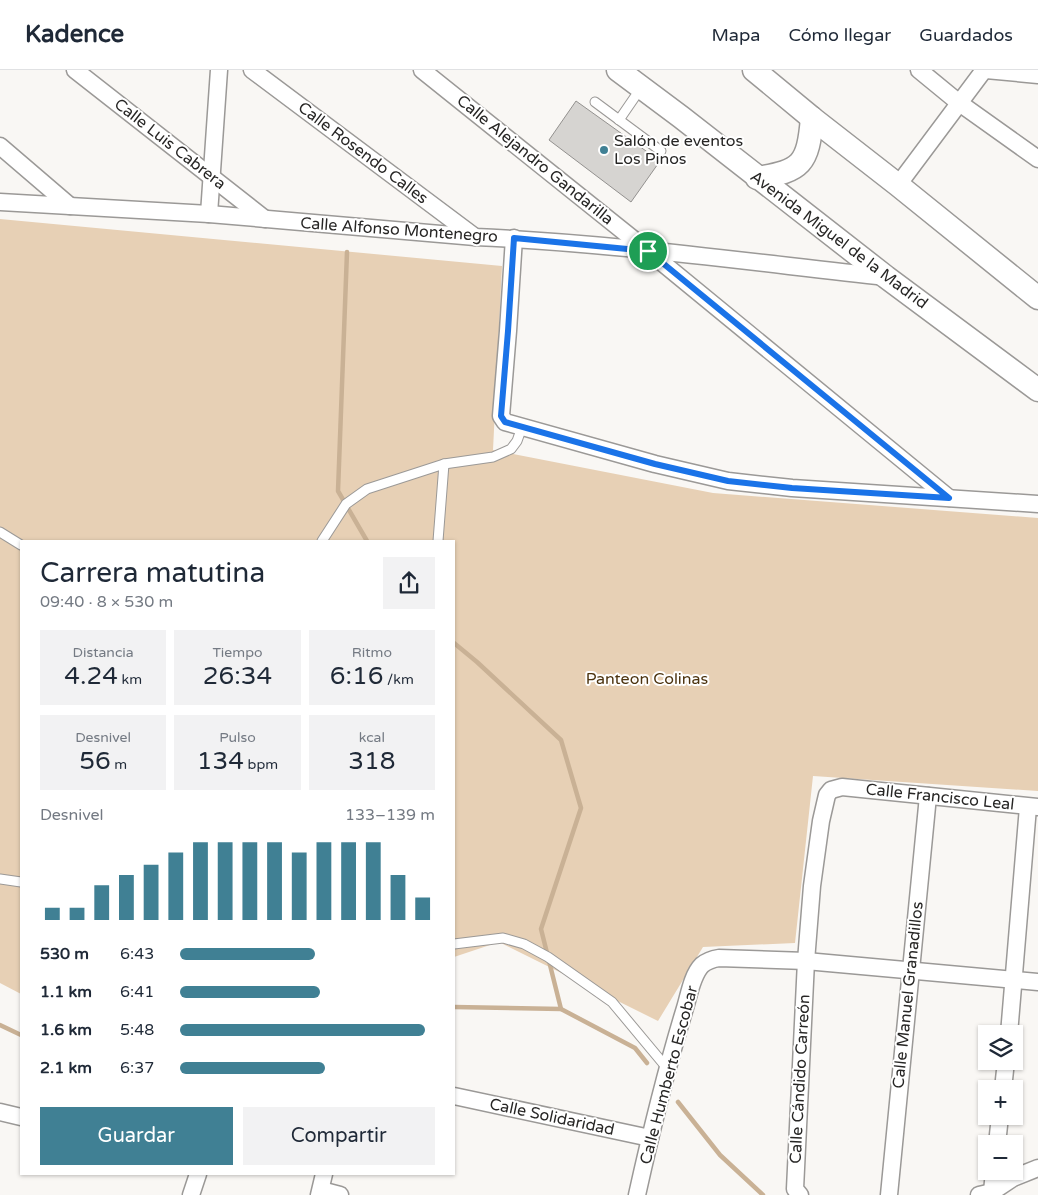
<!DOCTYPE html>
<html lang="es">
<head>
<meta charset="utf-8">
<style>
	body { margin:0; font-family:"Varela Round",sans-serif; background:#f2f2f3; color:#1f2937; height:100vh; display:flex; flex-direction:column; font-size:19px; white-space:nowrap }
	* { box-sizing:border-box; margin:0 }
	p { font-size:16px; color:#747a83 }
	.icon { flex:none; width:28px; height:28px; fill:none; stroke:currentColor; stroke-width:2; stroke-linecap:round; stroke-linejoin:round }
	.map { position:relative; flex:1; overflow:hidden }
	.drawer { position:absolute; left:20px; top:470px; width:435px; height:635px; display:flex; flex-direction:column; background:#fff; border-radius:0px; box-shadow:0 1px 4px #0004 }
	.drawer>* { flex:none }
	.tools { position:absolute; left:978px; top:955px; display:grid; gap:10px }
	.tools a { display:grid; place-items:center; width:45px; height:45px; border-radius:0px; background:#fff; box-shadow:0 1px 4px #0004; font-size:25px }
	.pin { position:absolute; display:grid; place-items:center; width:42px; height:42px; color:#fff; margin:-21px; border:2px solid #fff; border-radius:50%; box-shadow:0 1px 5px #0007 }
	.round { display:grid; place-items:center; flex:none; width:52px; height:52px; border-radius:0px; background:#f2f2f3 }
	.summary { display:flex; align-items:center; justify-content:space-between; height:85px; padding:0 20px }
	h1 { font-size:28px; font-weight:600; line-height:38px }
	.metrics { display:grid; grid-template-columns:repeat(3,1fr); gap:8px; height:85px; padding:5px 20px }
	.metrics div { display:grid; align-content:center; border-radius:0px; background:#f2f2f3; text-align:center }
	.metrics b { font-size:25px; font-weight:600 }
	.metrics small { font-size:14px; font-weight:400 }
	.metrics p { font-size:14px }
	.chart { height:140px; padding:10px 20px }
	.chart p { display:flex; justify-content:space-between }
	.chart svg { width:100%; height:90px; margin-top:5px; stroke:#408094; stroke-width:6 }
	.button { display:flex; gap:10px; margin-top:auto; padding:10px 20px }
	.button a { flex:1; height:58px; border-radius:0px; background:#408094; color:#fff; font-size:20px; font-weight:600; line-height:58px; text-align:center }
	.button a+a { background:#f2f2f3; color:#1f2937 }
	ul { padding:0 20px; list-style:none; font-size:16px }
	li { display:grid; grid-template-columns:80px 60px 1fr; align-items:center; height:38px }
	li i { height:12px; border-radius:6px; background:#408094 }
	header { display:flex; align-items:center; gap:30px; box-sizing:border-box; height:70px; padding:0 25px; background:#fff; border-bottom:1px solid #e0e1e3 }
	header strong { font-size:24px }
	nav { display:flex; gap:28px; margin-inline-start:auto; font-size:18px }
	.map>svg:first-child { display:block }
	.green { fill:#e7d0b5 }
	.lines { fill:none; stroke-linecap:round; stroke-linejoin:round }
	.stream { stroke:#c9b195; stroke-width:4.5 }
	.building { fill:#d6d4d1; stroke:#93918f }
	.lane-casing { stroke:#9b9997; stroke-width:11 }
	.street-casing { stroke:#9b9997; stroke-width:19 }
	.secondary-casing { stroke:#9b9997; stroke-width:25 }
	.lane { stroke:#fff; stroke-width:9 }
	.street { stroke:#fff; stroke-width:16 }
	.secondary { stroke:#fff; stroke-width:22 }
	.route-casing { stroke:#fff; stroke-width:10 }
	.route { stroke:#1a73e8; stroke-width:6 }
	.poi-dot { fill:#408094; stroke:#fff; stroke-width:2 }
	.labels { text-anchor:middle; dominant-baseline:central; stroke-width:4; stroke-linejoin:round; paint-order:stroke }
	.poi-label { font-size:16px; fill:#272625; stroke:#fff; text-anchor:start }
	.street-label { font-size:16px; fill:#272625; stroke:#fff }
	.park-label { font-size:16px; fill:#4c330f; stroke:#fff }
</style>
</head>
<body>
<header>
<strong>Kadence</strong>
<nav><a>Mapa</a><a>Cómo llegar</a><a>Guardados</a></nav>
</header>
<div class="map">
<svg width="1038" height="1125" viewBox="0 0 1038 1125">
	<rect width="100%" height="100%" fill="#f9f7f4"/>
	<polygon class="green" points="0,149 502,196 493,380 713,423 1038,448 1038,721 813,706 795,873 703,877 658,951 499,872 454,887 454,471 21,471 21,924 0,913"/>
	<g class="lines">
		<g class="stream">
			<polyline points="347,182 338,421 367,471"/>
			<polyline points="454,573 477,592 561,670 581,738 541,859 561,939"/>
			<polyline points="454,937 561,939 635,978 647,993"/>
			<polyline points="0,955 21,965"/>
			<polyline points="678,1032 720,1085 763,1125"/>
		</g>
	</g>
	<polygon class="building" points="576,31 660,91 631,132 549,70"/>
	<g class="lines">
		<defs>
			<g id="lane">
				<polyline points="595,32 661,81"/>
				<polyline points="619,50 641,18"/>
				<polyline points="0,462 21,475"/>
				<polyline points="322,471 346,434 367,419 444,394 493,387 511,379 517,371 522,357"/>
				<polyline points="438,471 444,394"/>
				<polyline points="0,809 21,812"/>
				<polyline points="454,874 503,868 524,874 548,887 612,932 667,998"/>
			</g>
			<g id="street">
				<polyline points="75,0 265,149"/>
				<polyline points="252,0 475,167"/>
				<polyline points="422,0 648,181 949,428"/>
				<polyline points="919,0 958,32 1038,89"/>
				<polyline points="986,0 1038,5"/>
				<polyline points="0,76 70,136"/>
				<polyline points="898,115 984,0"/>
				<path d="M0,132L209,144L475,167C612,173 749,192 886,207"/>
				<polyline points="209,144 219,0"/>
				<polyline points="514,168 508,261 501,346 505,352 655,394 728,411 792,418 1038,434"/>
				<polyline points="1009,964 1028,737"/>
				<polyline points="1003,1019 1006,991"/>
				<polyline points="454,1026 650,1068"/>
				<polyline points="0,1042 21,1047"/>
				<polyline points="997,1074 1000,1046"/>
				<polyline points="321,1120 340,1125"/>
				<polyline points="191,1125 198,1104"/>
				<polyline points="319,1125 324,1104"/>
				<path d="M637,1125C651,1062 666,1000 685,938C689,925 692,905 702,895C707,891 713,889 719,888L806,891L1038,912"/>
				<polyline points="800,1125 795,1119 806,891 812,816 821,751 827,725 831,720 842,717 1038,737"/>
				<polyline points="889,1125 928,726"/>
				<polyline points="979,1125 992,1122 1013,1108 1038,1098"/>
				<polyline points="993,1125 992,1122 994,1101"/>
			</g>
			<g id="secondary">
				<polyline points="618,0 681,47 886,207 1038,320"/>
				<polyline points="754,0 812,48 898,115 1038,228"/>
				<path d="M757,108C802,101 808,94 812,48"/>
			</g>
		</defs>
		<use href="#lane" class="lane-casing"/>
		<use href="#street" class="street-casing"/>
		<use href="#secondary" class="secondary-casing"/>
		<use href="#lane" class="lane"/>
		<use href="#street" class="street"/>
		<use href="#secondary" class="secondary"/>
	</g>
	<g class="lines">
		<defs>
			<polygon id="route" points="514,168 648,181 949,428 792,418 728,411 655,394 505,352 501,346 508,261"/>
		</defs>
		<use href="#route" class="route-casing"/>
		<use href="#route" class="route"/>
	</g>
	<circle class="poi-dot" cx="604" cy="80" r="5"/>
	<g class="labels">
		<g class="poi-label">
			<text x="614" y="71">Salón de eventos<tspan x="614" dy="18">Los Pinos</tspan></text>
		</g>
		<g class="street-label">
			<text transform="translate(170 74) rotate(38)">Calle Luis Cabrera</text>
			<text transform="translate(363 83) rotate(37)">Calle Rosendo Calles</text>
			<text transform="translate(535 90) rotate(39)">Calle Alejandro Gandarilla</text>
			<text transform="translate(399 160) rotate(4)">Calle Alfonso Montenegro</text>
			<text transform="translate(839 170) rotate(37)">Avenida Miguel de la Madrid</text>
			<text transform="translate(940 727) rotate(6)">Calle Francisco Leal</text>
			<text transform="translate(908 925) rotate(-84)">Calle Manuel Granadillos</text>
			<text transform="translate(669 1005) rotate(-75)">Calle Humberto Escobar</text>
			<text transform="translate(800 1009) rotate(-87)">Calle Cándido Carreón</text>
			<text transform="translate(552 1047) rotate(12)">Calle Solidaridad</text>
		</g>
		<g class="park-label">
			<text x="647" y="609">Panteon Colinas</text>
		</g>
	</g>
</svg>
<div class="tools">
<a><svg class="icon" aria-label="layers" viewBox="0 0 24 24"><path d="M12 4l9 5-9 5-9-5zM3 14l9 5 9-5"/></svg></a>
<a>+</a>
<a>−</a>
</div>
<div class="pin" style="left:648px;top:181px;background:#1e9e55"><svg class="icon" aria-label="arrive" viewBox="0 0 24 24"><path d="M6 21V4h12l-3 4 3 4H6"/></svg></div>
<section class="drawer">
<div class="summary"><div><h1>Carrera matutina</h1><p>09:40 · 8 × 530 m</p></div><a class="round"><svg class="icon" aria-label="share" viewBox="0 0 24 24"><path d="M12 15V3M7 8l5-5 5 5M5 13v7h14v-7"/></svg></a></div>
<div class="metrics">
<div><p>Distancia</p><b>4.24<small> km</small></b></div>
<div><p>Tiempo</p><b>26:34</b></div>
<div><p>Ritmo</p><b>6:16<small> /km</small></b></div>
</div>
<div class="metrics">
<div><p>Desnivel</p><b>56<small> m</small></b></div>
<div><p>Pulso</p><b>134<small> bpm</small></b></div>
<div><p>kcal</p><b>318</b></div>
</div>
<div class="chart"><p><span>Desnivel</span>133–139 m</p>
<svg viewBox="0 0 160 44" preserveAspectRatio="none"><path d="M5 44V38M15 44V38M25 44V27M35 44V22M45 44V17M55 44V11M65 44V6M75 44V6M85 44V6M95 44V6M105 44V11M115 44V6M125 44V6M135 44V6M145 44V22M155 44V33"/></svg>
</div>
<ul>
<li><b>530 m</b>6:43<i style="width:53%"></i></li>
<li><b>1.1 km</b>6:41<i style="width:55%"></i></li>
<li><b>1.6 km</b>5:48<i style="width:96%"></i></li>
<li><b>2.1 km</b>6:37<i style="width:57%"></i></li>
</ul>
<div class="button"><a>Guardar</a><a>Compartir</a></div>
</section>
</div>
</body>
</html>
